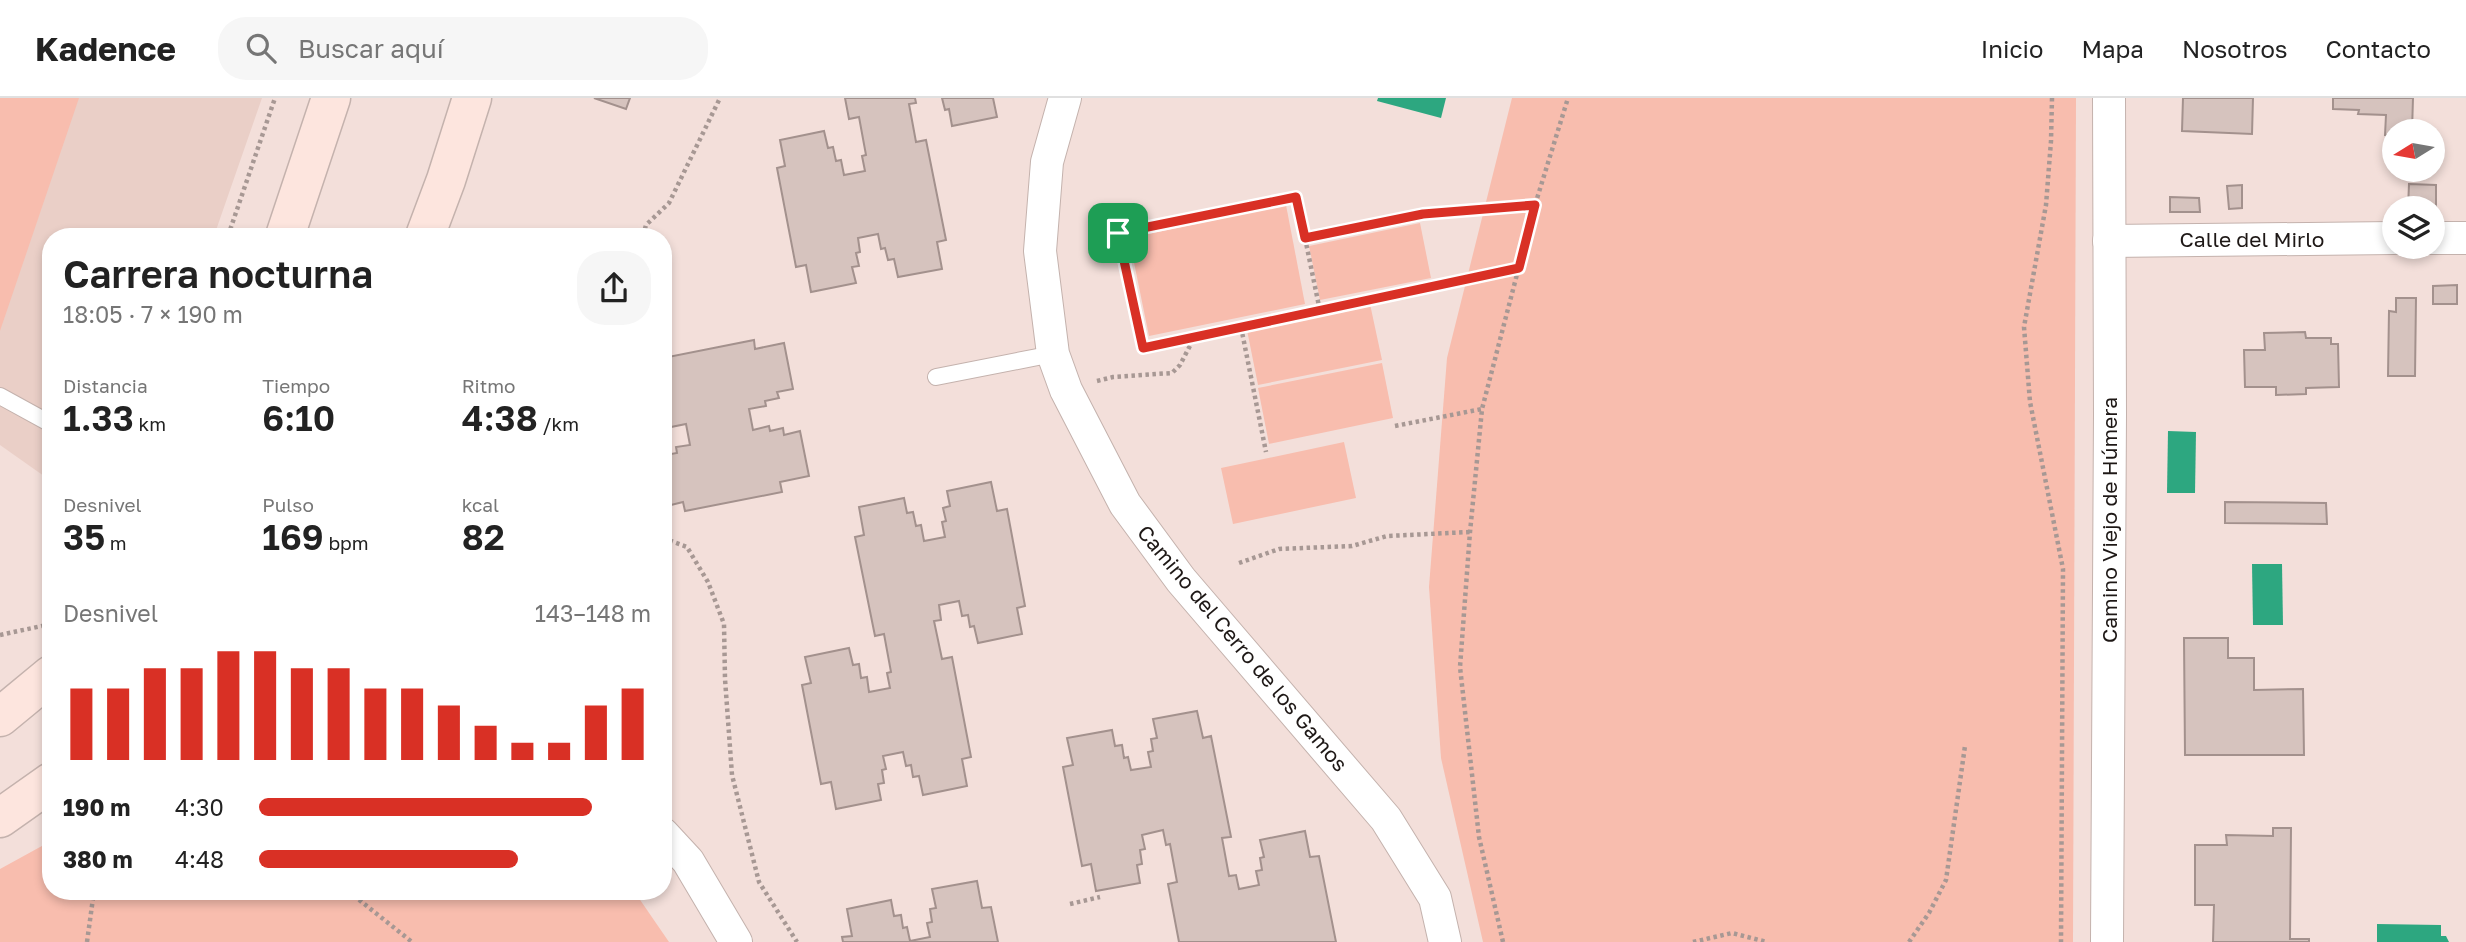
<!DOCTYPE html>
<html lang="es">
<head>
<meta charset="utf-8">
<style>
	body { margin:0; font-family:"Golos Text",sans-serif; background:#f6f6f6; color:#222; height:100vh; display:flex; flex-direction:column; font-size:26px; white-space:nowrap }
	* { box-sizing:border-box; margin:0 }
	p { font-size:23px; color:#767676 }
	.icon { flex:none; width:38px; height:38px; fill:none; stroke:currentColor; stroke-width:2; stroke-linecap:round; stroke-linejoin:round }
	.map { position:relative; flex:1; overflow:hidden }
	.details { position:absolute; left:42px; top:130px; width:630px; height:672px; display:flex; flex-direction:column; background:#fff; border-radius:28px; box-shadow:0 4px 10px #0003 }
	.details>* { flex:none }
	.needle { width:46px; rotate:259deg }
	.fabs { position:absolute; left:2382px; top:21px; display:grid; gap:14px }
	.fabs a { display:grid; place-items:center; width:63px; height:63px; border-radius:50%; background:#fff; box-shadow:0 4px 10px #0003; font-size:35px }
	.pin { position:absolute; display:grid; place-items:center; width:60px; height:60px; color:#fff; margin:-30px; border-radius:14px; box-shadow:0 4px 10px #0006 }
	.round { display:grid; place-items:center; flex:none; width:74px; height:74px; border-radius:28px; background:#f6f6f6 }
	.summary { display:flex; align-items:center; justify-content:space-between; height:119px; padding:0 21px }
	h1 { font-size:38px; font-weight:600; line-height:52px }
	.metrics { display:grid; grid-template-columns:repeat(3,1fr); gap:10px; height:119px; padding:7px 21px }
	.metrics div { display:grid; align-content:center }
	.metrics b { font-size:35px; font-weight:600 }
	.metrics small { font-size:19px; font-weight:400 }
	.metrics p { font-size:19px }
	.chart { height:196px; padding:14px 21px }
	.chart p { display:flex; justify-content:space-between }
	.chart svg { width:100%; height:126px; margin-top:7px; stroke:#d93025; stroke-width:6 }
	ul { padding:0 21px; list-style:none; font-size:23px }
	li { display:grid; grid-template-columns:112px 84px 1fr; align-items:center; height:52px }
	li i { height:18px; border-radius:9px; background:#d93025 }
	header { display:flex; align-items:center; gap:42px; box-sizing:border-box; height:98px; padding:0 35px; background:#fff; border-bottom:2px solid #e0e0e0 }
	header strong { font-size:33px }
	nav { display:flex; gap:38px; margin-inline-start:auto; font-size:24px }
	.search { width:490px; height:63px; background:#f6f6f6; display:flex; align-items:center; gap:18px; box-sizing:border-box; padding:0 24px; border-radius:28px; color:#767676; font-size:26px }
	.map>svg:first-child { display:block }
	.built { fill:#eacfc7 }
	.green { fill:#f8bdae }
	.water { fill:#2da780 }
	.building { fill:#d6c3be; stroke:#a3918d; stroke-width:2 }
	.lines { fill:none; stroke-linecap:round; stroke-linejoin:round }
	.lane-casing { stroke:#c4b2ad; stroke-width:18 }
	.street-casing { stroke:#c4b2ad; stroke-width:34 }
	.secondary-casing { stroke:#c4b2ad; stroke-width:41 }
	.path { stroke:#a79894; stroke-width:4.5; stroke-dasharray:3.5 3.5; stroke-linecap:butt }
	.lane { stroke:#fff; stroke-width:16 }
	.street { stroke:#fff; stroke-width:32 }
	.secondary { stroke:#fde5de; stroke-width:38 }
	.route-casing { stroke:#fff; stroke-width:14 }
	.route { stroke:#d93025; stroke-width:9 }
	.labels { text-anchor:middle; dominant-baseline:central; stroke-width:5; stroke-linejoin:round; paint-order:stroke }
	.street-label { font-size:21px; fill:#1e1816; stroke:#fff }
</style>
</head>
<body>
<header>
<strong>Kadence</strong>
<div class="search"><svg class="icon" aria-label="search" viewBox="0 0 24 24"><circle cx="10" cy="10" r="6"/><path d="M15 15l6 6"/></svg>Buscar aquí</div>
<nav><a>Inicio</a><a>Mapa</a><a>Nosotros</a><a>Contacto</a></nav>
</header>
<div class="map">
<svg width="2466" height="844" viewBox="0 0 2466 844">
	<rect width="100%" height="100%" fill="#f3dfda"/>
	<polygon class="built" points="0,0 262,0 214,138 51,138 51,383 0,347"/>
	<g class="green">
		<polygon points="0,0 79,0 0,233"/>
		<polygon points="1512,0 2076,0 2073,844 1483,844 1441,660 1429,489 1447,260"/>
		<polygon points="1286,107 1305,206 1149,238 1129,140"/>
		<polygon points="1420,125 1431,180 1320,202 1309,148"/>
		<polygon points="1370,206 1382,262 1258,287 1247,232"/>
		<polygon points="1382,265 1393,320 1269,346 1258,290"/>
		<polygon points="1344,344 1356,400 1233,426 1221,370"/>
		<polygon points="51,743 51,793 634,793 669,844 0,844 0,771"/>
	</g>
	<g class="water">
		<polygon points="1378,0 1446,0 1441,20 1377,3"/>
		<polygon points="2168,333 2196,334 2195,395 2167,395"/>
		<polygon points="2252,466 2282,466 2283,527 2253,527"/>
		<polygon points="2377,826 2441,827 2441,838 2446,838 2449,844 2377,844"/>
	</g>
	<g class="building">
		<polygon points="594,0 630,0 626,11"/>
		<polygon points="845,0 915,0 916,5 909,6 916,44 926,42 946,142 937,144 942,171 898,179 894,161 888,162 885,150 881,151 878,136 858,140 860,154 856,155 859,168 852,169 856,185 811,194 806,167 796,169 777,70 785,68 780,42 824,33 828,50 833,49 836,63 841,62 844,77 865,73 862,58 866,57 859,19 849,21"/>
		<polygon points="942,0 993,0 997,19 952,28 949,11 945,12"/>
		<polygon points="2183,0 2253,0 2252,36 2182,33"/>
		<polygon points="2333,0 2413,0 2412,33 2394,33 2394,38 2385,37 2386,17 2358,16 2359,12 2333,11"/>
		<polygon points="2409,86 2436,87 2436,114 2432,114 2432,110 2408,110"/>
		<polygon points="2242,87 2242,110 2229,111 2227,88"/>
		<polygon points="2170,99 2199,100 2200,114 2170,114"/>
		<polygon points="2457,187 2457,206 2433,206 2433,188"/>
		<polygon points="2396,200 2416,200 2415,278 2388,278 2389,213 2396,214"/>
		<polygon points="2305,234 2306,240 2331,240 2331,246 2338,246 2339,289 2306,290 2306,296 2276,297 2276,289 2245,289 2244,252 2265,252 2264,235"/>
		<polygon points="754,242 755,251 784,245 793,291 777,294 779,300 765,303 766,308 749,311 753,332 769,328 770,333 783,330 784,337 800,333 809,378 780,384 782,394 685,413 683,404 663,409 665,357 677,355 676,349 690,347 686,326 671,329 670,322 663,323 663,260"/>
		<polygon points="991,384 997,413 1007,411 1025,508 1017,510 1022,536 978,545 974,528 970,529 968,517 962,518 959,503 939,507 941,522 934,523 942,561 952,559 971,659 962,661 967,688 923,697 919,678 913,679 911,667 906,668 903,654 883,658 886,671 882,672 884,685 878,686 881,702 836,711 831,684 821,686 802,587 811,585 805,559 849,550 853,567 859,566 861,580 867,579 869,594 890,590 887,575 891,574 884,536 875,538 855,439 864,437 859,409 904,400 907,415 913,414 916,428 921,427 924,443 945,439 942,424 946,423 943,410 950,408 947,393"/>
		<polygon points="2225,404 2326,405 2327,426 2225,425"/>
		<polygon points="2184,540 2228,540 2228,560 2254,560 2254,592 2303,591 2304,657 2185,657"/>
		<polygon points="1197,613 1203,640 1211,638 1231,739 1222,740 1229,778 1236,777 1239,791 1259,787 1256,773 1262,772 1260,760 1264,759 1260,742 1305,733 1310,759 1319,758 1336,844 1179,844 1168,786 1177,784 1170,746 1166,747 1163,732 1142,737 1145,751 1140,752 1142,766 1137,767 1140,785 1096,793 1091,766 1082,768 1063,669 1073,667 1067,640 1112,632 1115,648 1122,647 1124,660 1128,659 1131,672 1151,669 1148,654 1153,653 1151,641 1157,640 1153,621"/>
		<polygon points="2273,730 2291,730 2290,841 2309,841 2309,844 2213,844 2214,807 2195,807 2195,747 2227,747 2226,737 2273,738"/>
		<polygon points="977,783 982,810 991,809 998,844 843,844 842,839 852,838 847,811 891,802 894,818 901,817 903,830 907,829 910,843 930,839 927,825 932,824 930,811 936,810 932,791"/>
	</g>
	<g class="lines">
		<defs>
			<g id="lane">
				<polyline points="936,279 1053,256"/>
				<polyline points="0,298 51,326"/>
			</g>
			<g id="street">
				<polyline points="1065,0 1047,64 1040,153 1053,256 1066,292 1125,406 1181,482 1386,721 1435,800 1445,844"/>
				<polyline points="2432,140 2466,140"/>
				<polyline points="2109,143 2394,140"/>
				<polyline points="663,736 688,763 736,844"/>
				<polyline points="2107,844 2110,316 2109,0"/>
			</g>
			<g id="secondary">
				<polyline points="285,138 331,0"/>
				<polyline points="425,138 446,82 472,0"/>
				<polyline points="0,619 51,577"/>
				<polyline points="0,720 51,684"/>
			</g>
		</defs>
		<use href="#lane" class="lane-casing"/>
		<use href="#street" class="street-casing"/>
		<use href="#secondary" class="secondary-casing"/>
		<g class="path">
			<polyline points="2052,0 2051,43 2046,107 2024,229 2030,304 2063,471 2061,844"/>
			<polyline points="228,138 275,0"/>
			<polyline points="643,138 646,127 669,105 720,0"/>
			<polyline points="1305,140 1320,213"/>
			<polyline points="1104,141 1118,136"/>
			<polyline points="1519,170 1143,250 1118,136 1296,99 1305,140 1423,115 1535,107"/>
			<polyline points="1241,229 1266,354"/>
			<polyline points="1097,283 1113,279 1172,275 1180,267 1194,240"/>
			<polyline points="1395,328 1482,311"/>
			<polyline points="663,440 687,449 708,484 724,526 725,581 732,677 759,784 797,844"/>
			<polyline points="1239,465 1279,451 1352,448 1387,438 1470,434"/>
			<polyline points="0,537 51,526"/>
			<polyline points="348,793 412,844"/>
			<polyline points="1070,806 1100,799"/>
			<polyline points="87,844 94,793"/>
			<polyline points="1503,844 1479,739 1460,569 1470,434 1482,311 1535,107 1568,0"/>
			<polyline points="1693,844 1732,835 1767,844"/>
			<polyline points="1909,844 1929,815 1946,782 1965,648"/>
		</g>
		<use href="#lane" class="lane"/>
		<use href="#street" class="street"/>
		<use href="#secondary" class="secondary"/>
	</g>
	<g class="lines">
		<defs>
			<polygon id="route" points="1296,99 1305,140 1423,116 1535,107 1519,170 1143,250 1118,135"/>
		</defs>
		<use href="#route" class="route-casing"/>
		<use href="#route" class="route"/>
	</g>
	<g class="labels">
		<g class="street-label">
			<text x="2252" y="141">Calle del Mirlo</text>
			<text transform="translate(2109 422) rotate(-90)">Camino Viejo de Húmera</text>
			<text transform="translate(1243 550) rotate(50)">Camino del Cerro de los Gamos</text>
		</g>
	</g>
</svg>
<div class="fabs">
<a><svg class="needle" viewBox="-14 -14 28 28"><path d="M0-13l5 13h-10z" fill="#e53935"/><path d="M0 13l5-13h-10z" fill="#767676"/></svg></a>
<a><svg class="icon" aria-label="layers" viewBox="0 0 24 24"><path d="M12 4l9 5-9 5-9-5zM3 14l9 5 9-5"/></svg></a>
</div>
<div class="pin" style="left:1118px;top:135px;background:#1e9e55"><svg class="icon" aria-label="arrive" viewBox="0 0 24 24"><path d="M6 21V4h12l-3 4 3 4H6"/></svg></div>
<section class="details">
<div class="summary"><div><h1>Carrera nocturna</h1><p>18:05 · 7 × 190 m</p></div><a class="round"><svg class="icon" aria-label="share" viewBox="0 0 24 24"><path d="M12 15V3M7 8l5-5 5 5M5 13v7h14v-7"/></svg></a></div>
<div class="metrics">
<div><p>Distancia</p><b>1.33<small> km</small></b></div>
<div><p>Tiempo</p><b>6:10</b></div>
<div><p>Ritmo</p><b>4:38<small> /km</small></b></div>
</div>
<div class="metrics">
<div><p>Desnivel</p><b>35<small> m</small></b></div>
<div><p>Pulso</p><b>169<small> bpm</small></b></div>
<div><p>kcal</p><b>82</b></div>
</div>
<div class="chart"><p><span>Desnivel</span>143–148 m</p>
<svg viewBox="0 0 160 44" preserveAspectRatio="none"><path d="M5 44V19M15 44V19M25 44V12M35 44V12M45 44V6M55 44V6M65 44V12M75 44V12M85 44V19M95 44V19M105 44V25M115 44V32M125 44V38M135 44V38M145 44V25M155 44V19"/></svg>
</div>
<ul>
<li><b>190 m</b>4:30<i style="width:85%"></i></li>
<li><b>380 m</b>4:48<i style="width:66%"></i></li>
</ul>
</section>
</div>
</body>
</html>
